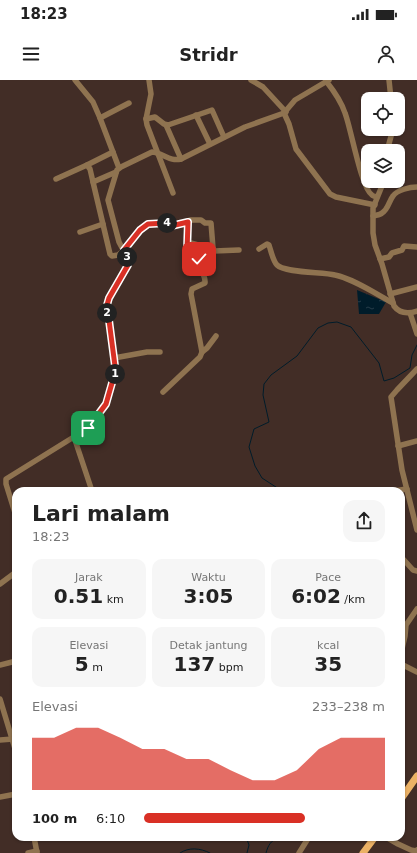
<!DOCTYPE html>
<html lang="id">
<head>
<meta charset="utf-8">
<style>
	body { margin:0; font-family:"DejaVu Sans",sans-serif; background:#f6f6f6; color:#222; height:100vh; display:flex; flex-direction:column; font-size:15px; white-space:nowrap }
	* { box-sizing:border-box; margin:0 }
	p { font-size:13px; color:#767676 }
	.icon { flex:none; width:22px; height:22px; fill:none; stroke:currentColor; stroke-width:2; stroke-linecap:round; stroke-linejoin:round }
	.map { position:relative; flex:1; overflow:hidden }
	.drawer { position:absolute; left:12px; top:407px; width:393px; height:354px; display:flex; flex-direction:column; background:#fff; border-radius:12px; box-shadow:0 1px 3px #0004 }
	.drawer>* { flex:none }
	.buttons { position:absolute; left:361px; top:12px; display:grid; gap:8px }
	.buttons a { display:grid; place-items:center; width:44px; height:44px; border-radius:8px; background:#fff; box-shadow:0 1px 3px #0004; font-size:20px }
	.pin { position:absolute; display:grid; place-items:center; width:34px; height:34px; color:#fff; margin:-17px; border-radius:8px; box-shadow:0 2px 6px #0006 }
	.km { position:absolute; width:20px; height:20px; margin:-10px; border-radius:50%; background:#222; color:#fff; font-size:11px; line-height:20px; text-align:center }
	.round { display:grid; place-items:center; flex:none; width:42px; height:42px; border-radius:12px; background:#f6f6f6 }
	.summary { display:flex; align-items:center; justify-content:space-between; height:68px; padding:0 20px }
	h1 { font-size:22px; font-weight:600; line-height:30px }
	.metrics { display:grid; grid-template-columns:repeat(3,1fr); gap:6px; height:68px; padding:4px 20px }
	.metrics div { display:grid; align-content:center; border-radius:10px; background:#f6f6f6; text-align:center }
	.metrics b { font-size:20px; font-weight:600 }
	.metrics small { font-size:11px; font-weight:400 }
	.metrics p { font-size:11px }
	.chart { height:112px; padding:8px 20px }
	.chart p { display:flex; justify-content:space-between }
	.chart svg { width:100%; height:72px; margin-top:4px; fill:#d93025; opacity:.7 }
	ul { padding:0 20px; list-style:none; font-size:13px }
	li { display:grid; grid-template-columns:64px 48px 1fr; align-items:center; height:30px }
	li i { height:10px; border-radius:5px; background:#d93025 }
	.status { display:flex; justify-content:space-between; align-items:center; height:28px; padding:0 20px; background:#fff; direction:ltr }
	.status svg { height:11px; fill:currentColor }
	header { display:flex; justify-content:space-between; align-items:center; height:52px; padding:0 20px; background:#fff; font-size:18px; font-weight:600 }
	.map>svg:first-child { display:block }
	.water { fill:url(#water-ripples) }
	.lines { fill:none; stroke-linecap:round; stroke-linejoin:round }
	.stream { stroke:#001c2a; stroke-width:1 }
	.minor { stroke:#8f7350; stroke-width:5.5 }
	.major { stroke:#ebb165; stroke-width:7 }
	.route-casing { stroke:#fff; stroke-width:8 }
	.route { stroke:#d93025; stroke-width:5 }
</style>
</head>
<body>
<div class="status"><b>18:23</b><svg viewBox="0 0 49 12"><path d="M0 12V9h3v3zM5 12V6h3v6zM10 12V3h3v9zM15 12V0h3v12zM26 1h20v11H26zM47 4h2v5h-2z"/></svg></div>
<header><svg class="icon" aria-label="menu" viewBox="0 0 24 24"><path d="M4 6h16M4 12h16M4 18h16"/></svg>Stridr<svg class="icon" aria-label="person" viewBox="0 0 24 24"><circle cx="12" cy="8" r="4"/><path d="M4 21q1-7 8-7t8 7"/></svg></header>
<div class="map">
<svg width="417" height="773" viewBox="0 0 417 773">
	<defs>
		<pattern id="water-ripples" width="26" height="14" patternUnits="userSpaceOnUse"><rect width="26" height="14" fill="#001c2a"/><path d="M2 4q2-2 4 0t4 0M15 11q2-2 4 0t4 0" fill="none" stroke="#253c48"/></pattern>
	</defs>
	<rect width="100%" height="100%" fill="#422d26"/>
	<polygon class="water" points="357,210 386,222 379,234 359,234"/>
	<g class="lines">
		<g class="stream">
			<polyline points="282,411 262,398 255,386 249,367 254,349 269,342 263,315 264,304 271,295 297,276 318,248 328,243 337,242 351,247 379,283 384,301 394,298 410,288 412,275 417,265"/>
			<polyline points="246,757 249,765 247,773"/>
			<path d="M180,773C189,767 200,768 210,773"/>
			<path d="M266,773C268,765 271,761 278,757"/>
		</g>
		<g class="minor">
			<polyline points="75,0 93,22 100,38 119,88"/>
			<polyline points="149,0 151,14 146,39 147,45 173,113"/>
			<polyline points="251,0 263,7 286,32"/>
			<polyline points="389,0 391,19"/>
			<path d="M326,1C334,11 341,21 345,33C351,48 361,108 372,115C372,116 377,117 377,117"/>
			<polyline points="284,33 289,44 296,69 330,114 336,117 375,125"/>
			<polyline points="196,35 210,64"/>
			<polyline points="100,38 129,23"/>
			<polyline points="146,39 155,37 164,44 168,45 212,30 224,57"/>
			<polyline points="166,45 181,79"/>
			<polyline points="387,71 393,49"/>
			<polyline points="87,85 113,72"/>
			<polyline points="56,99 87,85 90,89 93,102 116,92"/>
			<path d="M384,101L373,128V153L375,165L382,184L394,226C400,234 408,234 417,231"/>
			<polyline points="93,102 110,174 112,176 118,175 124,170 139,151 148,144 167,143 172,146 186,143 190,140 201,140 205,143 211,143 213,168 214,171 239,170"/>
			<path d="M373,136C376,135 380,135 382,133C388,130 389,121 393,116C397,110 410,107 417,107"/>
			<polyline points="80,152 103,144"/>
			<polyline points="187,162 213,169"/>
			<path d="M259,169L267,164L269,165C271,171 273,181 277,185C285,193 323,192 335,195C354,199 376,214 393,223"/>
			<polyline points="380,179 389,177 392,173 402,170 404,166 417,167"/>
			<polyline points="390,214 417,207"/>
			<polyline points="410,233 417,254"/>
			<polyline points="202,272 207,268 216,256"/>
			<polyline points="114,278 147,272 160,272"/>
			<polyline points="417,289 397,310 391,317 402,390 417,450"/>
			<path d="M163,312L200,277L202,272L191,214L192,209L205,203C206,195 199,192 203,182C200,177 191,177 187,171L188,142"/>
			<polyline points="74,357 92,411"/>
			<polyline points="398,366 417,361"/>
			<polyline points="393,411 407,409"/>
			<path d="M16,436L6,404V399L85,350L104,327L107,322L115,289L107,225L109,218L127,188L128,179L119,162L108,120L117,90L121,87L152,72C163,73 170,82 181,79L245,47L284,33L295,20L329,0"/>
			<polyline points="404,480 413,490 417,491"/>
			<polyline points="0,504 16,492"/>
			<polyline points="401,573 405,556 406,545 417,529"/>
			<polyline points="401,584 417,592"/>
			<polyline points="0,585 16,581"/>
			<polyline points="0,619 16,672"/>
			<polyline points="0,660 13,659"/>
			<polyline points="0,717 16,714"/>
			<polyline points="34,757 37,773"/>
			<polyline points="386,757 398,764 411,770 416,771 417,770"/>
			<polyline points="28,773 37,771"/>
			<polyline points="299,773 309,757"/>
		</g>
		<g class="major">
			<polyline points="401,719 417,696"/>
			<polyline points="363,773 375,757"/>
		</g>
	</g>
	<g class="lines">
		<defs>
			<polyline id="route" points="88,348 106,324 114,296 115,286 107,225 109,218 128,185 128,179 124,170 140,150 148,144 167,143 171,146 188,142 187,171 190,175 199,179"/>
		</defs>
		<use href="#route" class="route-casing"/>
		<use href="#route" class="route"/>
	</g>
</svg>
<div class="buttons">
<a><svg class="icon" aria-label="locate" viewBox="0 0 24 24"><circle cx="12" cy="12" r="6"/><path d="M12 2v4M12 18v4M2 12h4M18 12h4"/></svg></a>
<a><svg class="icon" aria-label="layers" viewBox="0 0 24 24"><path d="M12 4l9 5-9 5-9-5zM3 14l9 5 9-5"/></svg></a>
</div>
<div class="pin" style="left:88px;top:348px;background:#1e9e55"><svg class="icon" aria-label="arrive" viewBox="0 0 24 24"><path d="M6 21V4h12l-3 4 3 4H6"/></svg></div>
<div class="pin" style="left:199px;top:179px;background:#d93025"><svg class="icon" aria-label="check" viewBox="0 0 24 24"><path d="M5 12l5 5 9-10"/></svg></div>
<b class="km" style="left:115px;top:294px">1</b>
<b class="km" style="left:107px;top:233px">2</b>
<b class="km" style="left:127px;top:177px">3</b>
<b class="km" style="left:167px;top:143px">4</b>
<section class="drawer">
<div class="summary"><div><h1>Lari malam</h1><p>18:23</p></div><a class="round"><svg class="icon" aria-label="share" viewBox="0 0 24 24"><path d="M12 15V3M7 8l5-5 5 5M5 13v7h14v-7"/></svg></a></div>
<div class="metrics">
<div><p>Jarak</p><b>0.51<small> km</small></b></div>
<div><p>Waktu</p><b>3:05</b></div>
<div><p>Pace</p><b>6:02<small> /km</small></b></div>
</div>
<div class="metrics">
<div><p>Elevasi</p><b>5<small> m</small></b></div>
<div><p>Detak jantung</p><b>137<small> bpm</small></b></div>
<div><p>kcal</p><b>35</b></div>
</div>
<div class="chart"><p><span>Elevasi</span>233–238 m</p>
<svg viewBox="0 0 160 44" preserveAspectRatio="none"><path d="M0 44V12L10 12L20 6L30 6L40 12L50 19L60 19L70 25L80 25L90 32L100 38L110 38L120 32L130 19L140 12L150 12L160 12V44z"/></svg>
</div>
<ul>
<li><b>100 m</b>6:10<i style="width:67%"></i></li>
</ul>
</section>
</div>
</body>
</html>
